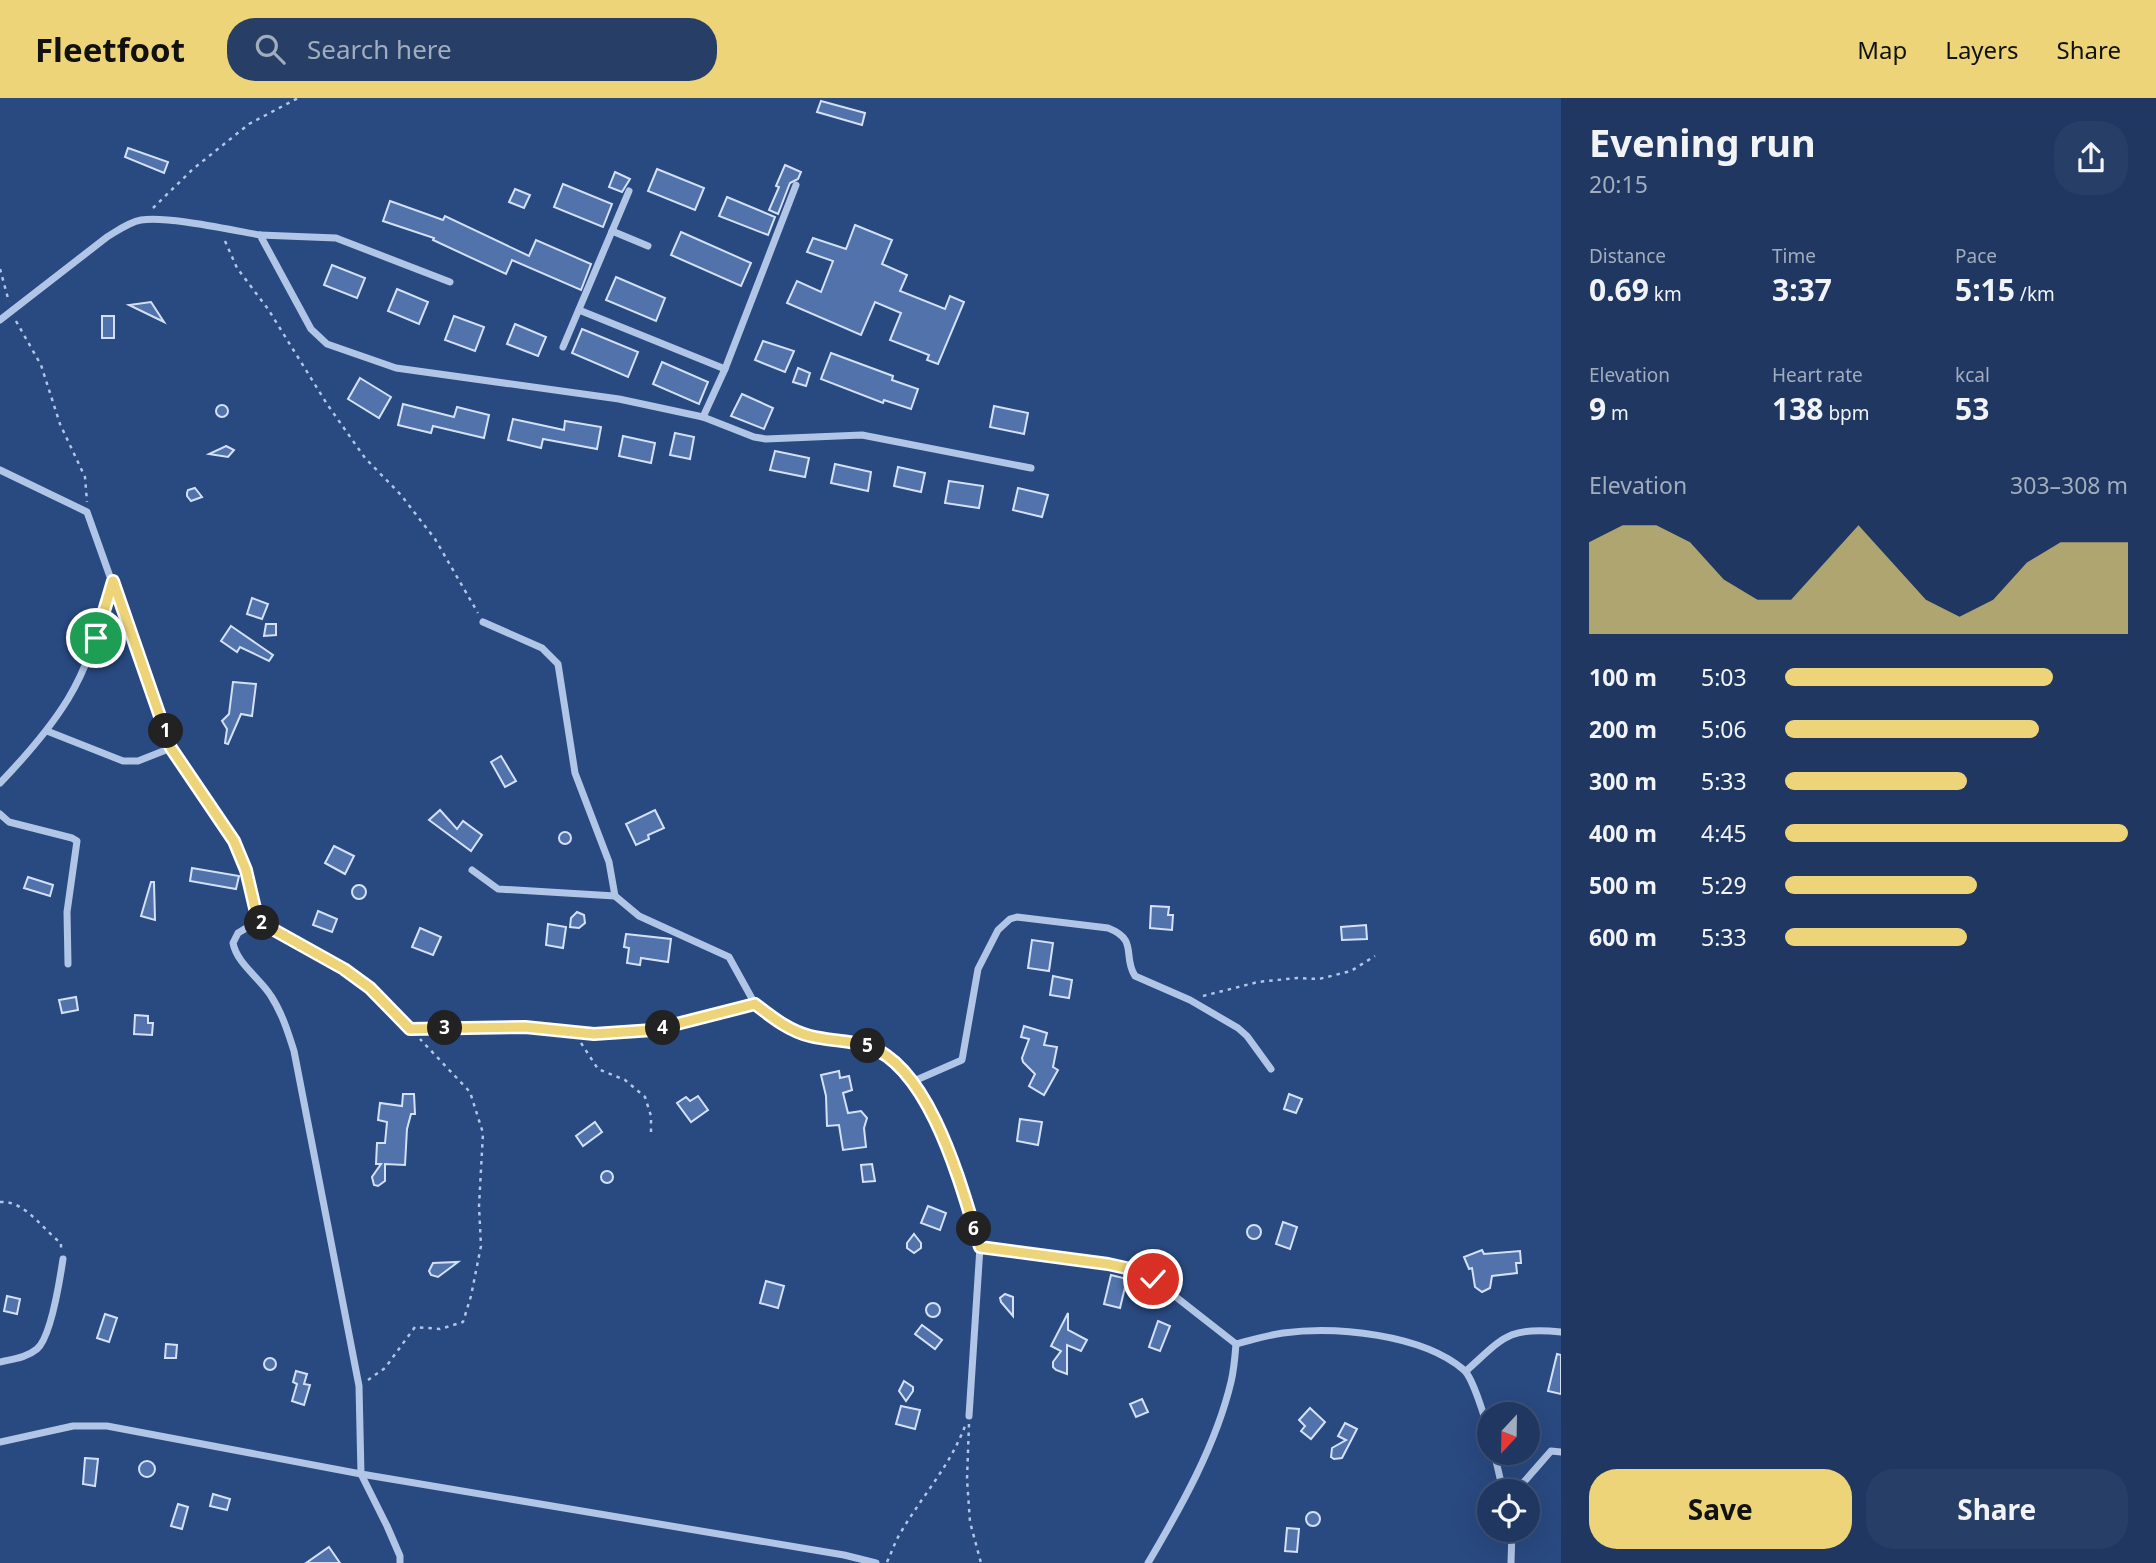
<!DOCTYPE html>
<html lang="en">
<head>
<meta charset="utf-8">
<style>
	body { margin:0; font-family:"Noto Sans",sans-serif; background:#273f67; color:#f1f3f6; height:100vh; display:flex; flex-direction:column; font-size:26px; white-space:nowrap }
	* { box-sizing:border-box; margin:0 }
	p { font-size:23px; color:#a1acbd }
	.icon { flex:none; width:38px; height:38px; fill:none; stroke:currentColor; stroke-width:2; stroke-linecap:round; stroke-linejoin:round }
	.map { position:relative; flex:1; overflow:hidden }
	.panel { display:flex; flex-direction:column; background:#1f3761; width:595px }
	.panel>* { flex:none }
	.needle { width:46px; rotate:202deg }
	.tools { position:absolute; left:1477px; top:1304px; display:grid; gap:14px }
	.tools a { display:grid; place-items:center; width:63px; height:63px; border-radius:50%; background:#1f3761; box-shadow:0 7px 28px #0002,0 0 0 2px #3c5176; font-size:35px }
	.pin { position:absolute; display:grid; place-items:center; width:60px; height:60px; color:#fff; margin:-30px; border:4px solid #fff; border-radius:50%; box-shadow:0 2px 7px #0007 }
	.km { position:absolute; width:35px; height:35px; margin:-18px; border-radius:50%; background:#222; color:#fff; font-size:19px; line-height:35px; text-align:center }
	.round { display:grid; place-items:center; flex:none; width:74px; height:74px; border-radius:28px; background:#273f67 }
	.head { display:flex; align-items:center; justify-content:space-between; height:119px; padding:0 28px }
	h1 { font-size:38px; font-weight:700; line-height:52px }
	.metrics { display:grid; grid-template-columns:repeat(3,1fr); gap:10px; height:119px; padding:7px 28px }
	.metrics div { display:grid; align-content:center }
	.metrics b { font-size:30px; font-weight:700 }
	.metrics small { font-size:19px; font-weight:400 }
	.metrics p { font-size:19px }
	.chart { height:196px; padding:14px 28px }
	.chart p { display:flex; justify-content:space-between }
	.chart svg { width:100%; height:126px; margin-top:7px; fill:#edd478; opacity:.7 }
	.primary-button { display:flex; gap:14px; margin-top:auto; padding:14px 28px }
	.primary-button a { flex:1; height:80px; border-radius:28px; background:#edd478; color:#111; font-size:28px; font-weight:700; line-height:80px; text-align:center }
	.primary-button a+a { background:#273f67; color:#f1f3f6 }
	ul { padding:0 28px; list-style:none; font-size:23px }
	li { display:grid; grid-template-columns:112px 84px 1fr; align-items:center; height:52px }
	li i { height:18px; border-radius:9px; background:#edd478 }
	header { display:flex; align-items:center; gap:42px; box-sizing:border-box; height:98px; padding:0 35px; background:#edd478; color:#111 }
	header strong { font-size:33px }
	nav { display:flex; gap:38px; margin-inline-start:auto; font-size:24px }
	.search { width:490px; height:63px; background:#273f67; display:flex; align-items:center; gap:18px; box-sizing:border-box; padding:0 24px; border-radius:28px; color:#a1acbd; font-size:26px }
	main { display:flex; flex:1; min-height:0 }
	.map>svg:first-child { display:block }
	.building { fill:#5172aa; stroke:#d4e1f5; stroke-width:2 }
	.lines { fill:none; stroke-linecap:round; stroke-linejoin:round }
	.path { stroke:#b1c5e6; stroke-width:2.5; stroke-dasharray:3.5 5; stroke-linecap:butt }
	.street { stroke:#b1c5e6; stroke-width:7 }
	.route-casing { stroke:#fff; stroke-width:14 }
	.route { stroke:#edd478; stroke-width:9 }
</style>
</head>
<body>
<header>
<strong>Fleetfoot</strong>
<div class="search"><svg class="icon" aria-label="search" viewBox="0 0 24 24"><circle cx="10" cy="10" r="6"/><path d="M15 15l6 6"/></svg>Search here</div>
<nav><a>Map</a><a>Layers</a><a>Share</a></nav>
</header>
<main>
<div class="map">
<svg width="1561" height="1465" viewBox="0 0 1561 1465">
	<rect width="100%" height="100%" fill="#294981"/>
	<g class="building">
		<polygon points="821,3 865,15 862,27 817,14"/>
		<polygon points="128,50 168,64 164,75 125,59"/>
		<polygon points="785,67 801,74 798,81 790,85 778,116 769,112 779,89 776,88"/>
		<polygon points="657,71 704,90 695,112 648,93"/>
		<polygon points="615,74 630,81 622,94 609,89"/>
		<polygon points="563,86 612,106 603,129 554,109"/>
		<polygon points="515,91 530,97 524,110 509,104"/>
		<polygon points="727,99 775,119 768,137 719,118"/>
		<polygon points="390,103 443,122 445,118 529,158 536,142 591,166 581,192 512,162 506,176 433,142 434,140 383,123"/>
		<polygon points="855,127 892,142 882,166 907,177 900,193 945,211 950,198 964,204 938,266 927,262 929,257 890,242 901,215 875,204 861,237 787,205 797,183 821,194 833,163 807,154 813,140 846,151"/>
		<polygon points="681,134 751,165 741,188 671,157"/>
		<polygon points="332,167 365,180 357,200 324,187"/>
		<polygon points="616,179 665,200 656,223 606,202"/>
		<polygon points="397,191 428,204 419,226 388,213"/>
		<polygon points="151,204 164,224 129,207"/>
		<rect x="102" y="218" width="12" height="22"/>
		<polygon points="454,218 484,229 475,253 445,242"/>
		<polygon points="515,226 546,239 538,258 507,246"/>
		<polygon points="582,231 638,254 628,279 572,255"/>
		<polygon points="763,243 794,253 785,274 755,262"/>
		<polygon points="831,255 893,278 892,282 918,291 911,311 884,302 883,305 821,281"/>
		<polygon points="662,264 708,284 699,306 653,286"/>
		<polygon points="798,270 810,275 806,288 793,284"/>
		<polygon points="360,280 391,299 379,320 348,301"/>
		<polygon points="742,296 773,310 764,331 731,318"/>
		<polygon points="403,306 454,319 457,309 489,317 484,340 433,328 431,335 398,327"/>
		<circle cx="222" cy="313" r="6"/>
		<polygon points="994,308 1028,315 1024,336 990,329"/>
		<polygon points="513,321 564,332 565,323 601,329 597,351 543,341 541,350 508,342"/>
		<polygon points="675,335 694,339 690,361 670,357"/>
		<polygon points="623,338 655,345 651,365 619,358"/>
		<polygon points="226,348 234,352 228,359 209,356"/>
		<polygon points="775,353 809,360 805,379 770,372"/>
		<polygon points="835,366 871,374 868,393 831,385"/>
		<polygon points="898,369 925,375 921,394 894,388"/>
		<polygon points="949,383 983,388 979,410 945,405"/>
		<polygon points="195,390 202,399 191,403 187,398 187,395 188,392"/>
		<polygon points="1018,390 1048,397 1042,419 1013,412"/>
		<polygon points="252,500 268,506 262,521 247,516"/>
		<polygon points="266,526 276,526 276,537 264,538"/>
		<polygon points="231,528 273,557 269,563 240,549 237,554 221,543"/>
		<polygon points="233,584 256,586 252,618 241,616 228,646 225,645 227,631 222,623 229,616"/>
		<polygon points="501,658 516,683 505,689 491,664"/>
		<polygon points="440,712 457,731 463,723 482,737 471,753 429,722"/>
		<polygon points="655,712 664,730 648,737 649,741 636,747 626,726"/>
		<circle cx="565" cy="740" r="6"/>
		<polygon points="334,748 354,758 345,776 325,765"/>
		<polygon points="192,770 239,778 236,791 190,783"/>
		<polygon points="28,779 53,787 50,798 24,790"/>
		<polygon points="151,784 154,784 155,822 141,818"/>
		<circle cx="359" cy="794" r="7"/>
		<polygon points="1151,808 1169,809 1168,817 1173,817 1172,832 1150,830"/>
		<polygon points="318,813 337,821 332,834 313,827"/>
		<polygon points="577,814 584,817 585,825 579,830 570,829 571,820"/>
		<polygon points="548,826 566,829 563,850 546,847"/>
		<polygon points="1366,827 1367,841 1342,842 1341,829"/>
		<polygon points="420,830 441,839 433,857 412,849"/>
		<polygon points="626,836 671,841 668,864 641,860 640,867 627,865 629,850 624,849"/>
		<polygon points="1032,842 1053,845 1049,873 1028,870"/>
		<polygon points="1053,878 1072,882 1069,900 1050,897"/>
		<polygon points="76,899 78,912 62,915 59,902"/>
		<polygon points="135,917 148,918 148,925 153,925 152,937 134,936"/>
		<polygon points="1024,928 1047,935 1044,947 1057,949 1053,969 1058,972 1044,997 1029,988 1035,976 1023,964 1022,960 1029,941 1021,939"/>
		<polygon points="839,973 840,980 849,978 852,992 843,995 848,1015 861,1013 867,1020 864,1030 866,1049 843,1052 839,1027 827,1028 826,998 821,977"/>
		<polygon points="403,996 414,996 415,1016 411,1016 407,1031 405,1067 385,1066 385,1083 378,1088 374,1087 372,1079 381,1066 376,1066 377,1045 385,1045 387,1024 378,1022 380,1005 402,1008"/>
		<polygon points="1289,996 1302,1001 1296,1015 1284,1011"/>
		<polygon points="698,998 708,1012 691,1024 677,1005 686,999 690,1003"/>
		<polygon points="1020,1021 1042,1024 1038,1047 1017,1043"/>
		<polygon points="595,1024 602,1034 583,1048 576,1038"/>
		<polygon points="872,1066 875,1083 863,1084 861,1067"/>
		<circle cx="607" cy="1079" r="6"/>
		<polygon points="928,1108 946,1115 940,1132 921,1125"/>
		<polygon points="1283,1124 1297,1129 1290,1151 1276,1146"/>
		<circle cx="1254" cy="1134" r="7"/>
		<polygon points="914,1136 921,1145 921,1150 914,1155 907,1150 907,1145"/>
		<polygon points="1482,1152 1484,1156 1520,1153 1521,1165 1516,1165 1517,1175 1492,1178 1490,1190 1482,1194 1475,1189 1472,1170 1469,1171 1464,1159"/>
		<polygon points="458,1164 438,1179 431,1177 429,1173 433,1165"/>
		<polygon points="1111,1177 1127,1181 1120,1210 1104,1206"/>
		<polygon points="766,1183 784,1188 778,1210 760,1205"/>
		<polygon points="1005,1196 1013,1199 1013,1218 1001,1204 1000,1200"/>
		<polygon points="7,1198 20,1201 17,1216 4,1213"/>
		<circle cx="933" cy="1212" r="7"/>
		<polygon points="1068,1215 1068,1232 1087,1242 1081,1253 1067,1247 1067,1276 1056,1272 1053,1269 1053,1264 1061,1253 1051,1248"/>
		<polygon points="105,1216 117,1220 109,1244 97,1240"/>
		<polygon points="1158,1223 1170,1228 1160,1253 1149,1249"/>
		<polygon points="922,1227 942,1242 935,1251 915,1236"/>
		<polygon points="166,1246 177,1247 176,1260 165,1260"/>
		<polygon points="1557,1256 1561,1257 1561,1296 1548,1293"/>
		<circle cx="270" cy="1266" r="6"/>
		<polygon points="296,1273 307,1276 304,1286 310,1287 304,1307 292,1303 297,1286 293,1284"/>
		<polygon points="904,1283 913,1289 913,1293 906,1303 899,1293"/>
		<polygon points="1142,1301 1148,1314 1136,1319 1130,1306"/>
		<polygon points="901,1308 920,1312 915,1331 896,1326"/>
		<polygon points="1310,1310 1325,1324 1311,1341 1301,1333 1305,1328 1299,1322"/>
		<polygon points="1345,1325 1357,1331 1342,1360 1334,1361 1331,1359 1332,1350 1346,1342 1338,1338"/>
		<polygon points="85,1360 98,1361 95,1388 83,1386"/>
		<circle cx="147" cy="1371" r="8"/>
		<polygon points="213,1396 230,1401 227,1412 210,1408"/>
		<polygon points="178,1406 188,1409 182,1431 171,1428"/>
		<circle cx="1313" cy="1421" r="7"/>
		<polygon points="1287,1430 1299,1431 1297,1454 1285,1453"/>
		<polygon points="329,1449 340,1465 306,1465"/>
	</g>
	<g class="lines">
		<g class="path">
			<polyline points="153,110 193,71 249,26 298,0"/>
			<polyline points="225,143 237,170 268,211 327,306 365,360 401,397 435,441 478,515"/>
			<polyline points="0,171 9,204"/>
			<polyline points="16,223 41,267 60,326 85,379 87,404"/>
			<polyline points="1203,898 1258,884 1297,880 1319,881 1351,873 1375,858"/>
			<polyline points="581,945 598,971 625,982 645,999 651,1018 651,1037"/>
			<path d="M0,1104C25,1102 43,1132 61,1145V1150"/>
			<polyline points="368,1282 385,1270 415,1229 440,1231 463,1224 471,1198 481,1148 479,1108 483,1035 470,994 420,941"/>
			<polyline points="969,1326 967,1381 970,1424 981,1465"/>
			<path d="M887,1464C892,1454 895,1443 901,1434C922,1398 950,1368 965,1328"/>
		</g>
		<g class="street">
			<polyline points="612,133 648,148"/>
			<polyline points="260,137 336,140 450,184"/>
			<polyline points="579,212 725,271"/>
			<path d="M0,222L107,139C117,133 129,124 141,122C169,118 230,132 260,137L311,231L327,246L396,270L619,301L703,319L754,339L766,341L862,337L1031,370"/>
			<polyline points="563,249 629,93"/>
			<polyline points="703,319 725,271 796,87"/>
			<polyline points="0,372 87,414 171,650 234,743 245,772 258,823 344,871 370,890 410,931 525,929 595,936 653,932 755,906"/>
			<path d="M483,524L542,550L558,566L575,675L609,764L615,798L639,818L729,859L755,906L782,926L808,938L869,948L885,958L914,983L935,1024L955,1068L980,1149L1135,1172L1153,1181L1236,1246C1252,1242 1268,1237 1283,1235C1336,1228 1422,1236 1464,1272C1473,1280 1486,1323 1489,1336"/>
			<polyline points="47,633 123,663 138,663 171,650"/>
			<path d="M0,685C25,659 49,632 68,601C90,565 101,523 113,484"/>
			<polyline points="0,716 9,724 72,740 77,743 67,814 68,866"/>
			<polyline points="472,772 498,791 615,798"/>
			<path d="M258,823L238,835L233,845C237,866 260,880 271,898C282,915 288,934 294,953L359,1288L361,1376L387,1428L400,1458V1465"/>
			<path d="M914,983L962,962L978,871L998,832L1010,821L1017,819L1108,830C1139,842 1122,858 1135,878L1190,902L1238,930L1247,938L1271,971"/>
			<path d="M0,1264C13,1261 26,1260 37,1251C51,1239 60,1181 63,1161"/>
			<path d="M1466,1273C1503,1240 1508,1228 1561,1234"/>
			<polyline points="969,1318 980,1149"/>
			<polyline points="0,1344 73,1328 107,1328 361,1376 844,1457 876,1465"/>
			<polyline points="1494,1354 1503,1393"/>
			<polyline points="1516,1393 1551,1353 1561,1354"/>
			<path d="M1148,1465C1181,1409 1216,1347 1231,1284C1234,1272 1235,1259 1236,1246"/>
			<polyline points="1511,1465 1512,1432"/>
		</g>
	</g>
	<g class="lines">
		<defs>
			<path id="route" d="M96,540L113,483L171,650L234,743L246,772L258,823L344,871L370,890L410,931L525,929L594,936L653,932L755,906C772,919 789,933 810,938C829,943 850,942 868,948C932,970 962,1092 980,1149L1108,1166L1135,1172L1153,1181"/>
		</defs>
		<use href="#route" class="route-casing"/>
		<use href="#route" class="route"/>
	</g>
</svg>
<div class="tools">
<a><svg class="needle" viewBox="-14 -14 28 28"><path d="M0-13l5 13h-10z" fill="#e53935"/><path d="M0 13l5-13h-10z" fill="#a1acbd"/></svg></a>
<a><svg class="icon" aria-label="locate" viewBox="0 0 24 24"><circle cx="12" cy="12" r="6"/><path d="M12 2v4M12 18v4M2 12h4M18 12h4"/></svg></a>
</div>
<div class="pin" style="left:96px;top:540px;background:#1e9e55"><svg class="icon" aria-label="arrive" viewBox="0 0 24 24"><path d="M6 21V4h12l-3 4 3 4H6"/></svg></div>
<div class="pin" style="left:1153px;top:1181px;background:#d93025"><svg class="icon" aria-label="check" viewBox="0 0 24 24"><path d="M5 12l5 5 9-10"/></svg></div>
<b class="km" style="left:166px;top:633px">1</b>
<b class="km" style="left:262px;top:825px">2</b>
<b class="km" style="left:445px;top:930px">3</b>
<b class="km" style="left:663px;top:930px">4</b>
<b class="km" style="left:868px;top:948px">5</b>
<b class="km" style="left:974px;top:1131px">6</b>
</div>
<section class="panel">
<div class="head"><div><h1>Evening run</h1><p>20:15</p></div><a class="round"><svg class="icon" aria-label="share" viewBox="0 0 24 24"><path d="M12 15V3M7 8l5-5 5 5M5 13v7h14v-7"/></svg></a></div>
<div class="metrics">
<div><p>Distance</p><b>0.69<small> km</small></b></div>
<div><p>Time</p><b>3:37</b></div>
<div><p>Pace</p><b>5:15<small> /km</small></b></div>
</div>
<div class="metrics">
<div><p>Elevation</p><b>9<small> m</small></b></div>
<div><p>Heart rate</p><b>138<small> bpm</small></b></div>
<div><p>kcal</p><b>53</b></div>
</div>
<div class="chart"><p><span>Elevation</span>303–308 m</p>
<svg viewBox="0 0 160 44" preserveAspectRatio="none"><path d="M0 44V12L10 6L20 6L30 12L40 25L50 32L60 32L70 19L80 6L90 19L100 32L110 38L120 32L130 19L140 12L150 12L160 12V44z"/></svg>
</div>
<ul>
<li><b>100 m</b>5:03<i style="width:78%"></i></li>
<li><b>200 m</b>5:06<i style="width:74%"></i></li>
<li><b>300 m</b>5:33<i style="width:53%"></i></li>
<li><b>400 m</b>4:45<i style="width:100%"></i></li>
<li><b>500 m</b>5:29<i style="width:56%"></i></li>
<li><b>600 m</b>5:33<i style="width:53%"></i></li>
</ul>
<div class="primary-button"><a>Save</a><a>Share</a></div>
</section>
</main>
</body>
</html>
